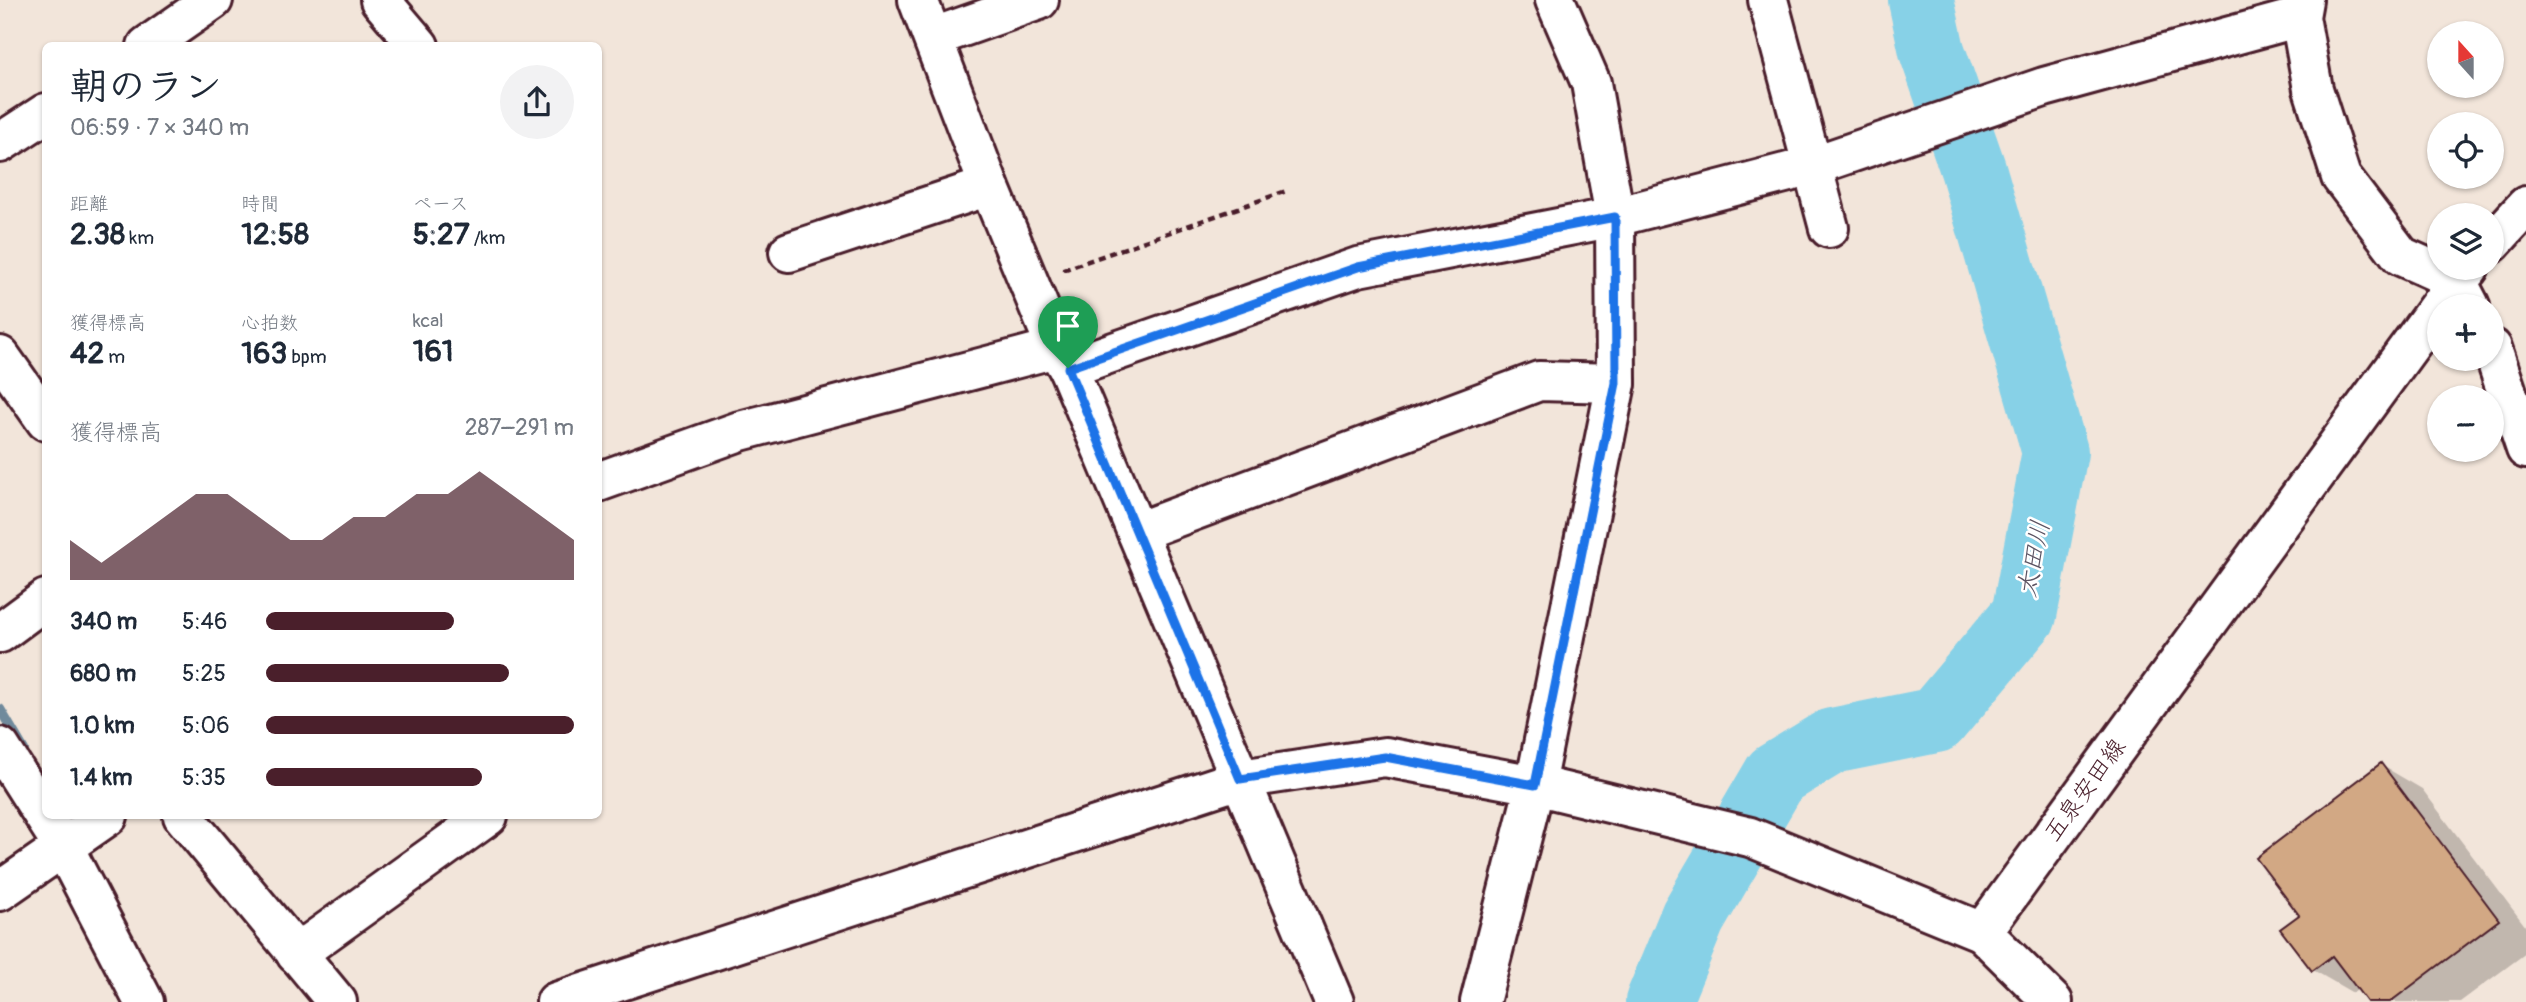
<!DOCTYPE html>
<html lang="ja">
<head>
<meta charset="utf-8">
<style>
	body { margin:0; font-family:Pangolin,"Klee One",sans-serif; background:#f2f2f3; color:#1f2937; height:100vh; display:flex; flex-direction:column; font-size:26px; white-space:nowrap }
	* { box-sizing:border-box; margin:0 }
	p { font-size:23px; color:#747a83 }
	.icon { flex:none; width:38px; height:38px; fill:none; stroke:currentColor; stroke-width:2; stroke-linecap:round; stroke-linejoin:round }
	.map { position:relative; flex:1; overflow:hidden }
	.drawer { position:absolute; left:42px; top:42px; width:560px; height:777px; display:flex; flex-direction:column; background:#fff; border-radius:10px; box-shadow:0 2px 5px #0004 }
	.drawer>* { flex:none }
	.needle { width:46px; rotate:339deg }
	.controls { position:absolute; left:2427px; top:21px; display:grid; gap:14px }
	.controls a { display:grid; place-items:center; width:77px; height:77px; border-radius:50%; background:#fff; box-shadow:0 2px 5px #0004; font-size:35px }
	.pin { position:absolute; display:grid; place-items:center; width:60px; height:60px; color:#fff; margin:-72px -30px; border-radius:50% 50% 50% 0; rotate:-45deg; box-shadow:0 0 7px #0007 }
	.pin .icon { rotate:45deg }
	.round { display:grid; place-items:center; flex:none; width:74px; height:74px; border-radius:37px; background:#f2f2f3 }
	.overview { display:flex; align-items:center; justify-content:space-between; height:119px; padding:0 28px }
	h1 { font-size:38px; font-weight:700; line-height:52px }
	.figures { display:grid; grid-template-columns:repeat(3,1fr); gap:10px; height:119px; padding:7px 28px }
	.figures div { display:grid; align-content:center }
	.figures b { font-size:30px; font-weight:700 }
	.figures small { font-size:19px; font-weight:400 }
	.figures p { font-size:19px }
	.chart { height:196px; padding:14px 28px }
	.chart p { display:flex; justify-content:space-between }
	.chart svg { width:100%; height:126px; margin-top:7px; fill:#4a1f2b; opacity:.7 }
	ul { padding:0 28px; list-style:none; font-size:23px }
	li { display:grid; grid-template-columns:112px 84px 1fr; align-items:center; height:52px }
	li i { height:18px; border-radius:9px; background:#4a1f2b }
	.map>svg:first-child { display:block }
	.shadow { fill:#0003 }
	.lines { fill:none; stroke-linecap:round; stroke-linejoin:round }
	.stream { stroke:#6f8a9c; stroke-width:10 }
	.river { stroke:#87d1e7; stroke-width:66 }
	.building { fill:#d2a884; stroke:#4a1f2b; stroke-width:2 }
	.minor-casing { stroke:#4a1f2b; stroke-width:44 }
	.tertiary-casing { stroke:#4a1f2b; stroke-width:44 }
	.secondary-casing { stroke:#4a1f2b; stroke-width:44 }
	.primary-casing { stroke:#4a1f2b; stroke-width:44 }
	.path { stroke:#4a1f2b; stroke-width:4.5; stroke-dasharray:7 5; stroke-linecap:butt }
	.minor { stroke:#fff; stroke-width:38 }
	.tertiary { stroke:#fff; stroke-width:38 }
	.secondary { stroke:#fff; stroke-width:38 }
	.primary { stroke:#fff; stroke-width:38 }
	.route-casing { stroke:#fff; stroke-width:14 }
	.route { stroke:#1a73e8; stroke-width:9 }
	.labels { text-anchor:middle; dominant-baseline:central; stroke-width:5; stroke-linejoin:round; paint-order:stroke }
	.street-label { font-size:24px; fill:#4a1f2b; stroke:#fff }
	.water-label { font-size:26px; font-style:italic; fill:#5c5463; stroke:#fff }
</style>
</head>
<body>
<div class="map">
<svg width="2526" height="1002" viewBox="0 0 2526 1002">
	<rect width="100%" height="100%" fill="#f2e5da"/>
	<filter id="ink" filterUnits="userSpaceOnUse"><feTurbulence type="fractalNoise" baseFrequency=".0143" numOctaves="2"/><feDisplacementMap in="SourceGraphic" scale="14" xChannelSelector="R" yChannelSelector="G"/><feConvolveMatrix kernelMatrix="1 2 1 2 8 2 1 2 1" color-interpolation-filters="sRGB"/></filter>
	<g filter="url(#ink)">
		<polygon class="shadow" points="2381,765 2422,789 2526,927 2526,953 2460,1002 2369,1002 2359,989 2353,993 2313,970 2302,915"/>
		<g class="lines">
			<polyline class="stream" points="0,709 24,750"/>
			<polyline class="river" points="1658,1002 1693,917 1776,775 1832,741 1936,720 2024,615 2055,452 1973,169 1932,51 1921,0"/>
		</g>
		<polygon class="building" points="2381,763 2499,920 2390,1002 2367,1002 2332,956 2312,971 2280,929 2299,915 2256,858"/>
		<g class="lines">
			<defs>
				<g id="minor">
					<polyline points="380,0 419,46"/>
					<polyline points="918,0 989,186 1056,348 1068,368 1334,1002"/>
					<polyline points="1768,0 1829,228"/>
					<polyline points="934,37 1039,0"/>
					<polyline points="147,46 213,0"/>
					<polyline points="0,143 46,113"/>
					<polyline points="789,252 989,186"/>
					<polyline points="0,356 46,421"/>
					<polyline points="1068,368 1358,267 1615,217 1812,166 2044,87 2300,17"/>
					<polyline points="598,482 740,431 1056,348"/>
					<polyline points="1137,532 1539,381 1616,383"/>
					<polyline points="0,633 46,599"/>
					<polyline points="0,747 63,846 144,1002"/>
					<polyline points="183,816 337,1002"/>
					<polyline points="0,891 108,816"/>
					<polyline points="296,954 488,816"/>
				</g>
				<g id="tertiary">
					<polyline points="2303,0 2300,17 2313,89 2341,177 2401,256 2457,281 2470,306"/>
					<polyline points="2492,348 2526,449"/>
					<polyline points="1982,932 2053,1002"/>
					<polyline points="556,1002 1240,779 1385,757 1535,785"/>
				</g>
				<g id="secondary">
					<polyline points="2492,243 2526,206"/>
					<polyline points="1535,785 1750,837 1982,932 2457,281 2469,268"/>
				</g>
				<polyline id="primary" points="1480,1002 1535,785 1616,383 1615,217 1591,83 1555,0"/>
			</defs>
			<use href="#minor" class="minor-casing"/>
			<use href="#tertiary" class="tertiary-casing"/>
			<use href="#secondary" class="secondary-casing"/>
			<use href="#primary" class="primary-casing"/>
			<polyline class="path" points="1063,270 1286,191"/>
			<use href="#minor" class="minor"/>
			<use href="#tertiary" class="tertiary"/>
			<use href="#secondary" class="secondary"/>
			<use href="#primary" class="primary"/>
		</g>
	</g>
	<g class="lines" filter="url(#ink)">
		<defs>
			<polygon id="route" points="1615,217 1616,383 1535,785 1385,757 1240,779 1068,368 1358,267"/>
		</defs>
		<use href="#route" class="route-casing"/>
		<use href="#route" class="route"/>
	</g>
	<g class="labels">
		<g class="street-label">
			<text transform="translate(2085 790) rotate(-54)">五泉安田線</text>
		</g>
		<g class="water-label">
			<text transform="translate(2034 559) rotate(-79)">太田川</text>
		</g>
	</g>
</svg>
<div class="controls">
<a><svg class="needle" viewBox="-14 -14 28 28"><path d="M0-13l5 13h-10z" fill="#e53935"/><path d="M0 13l5-13h-10z" fill="#747a83"/></svg></a>
<a><svg class="icon" aria-label="locate" viewBox="0 0 24 24"><circle cx="12" cy="12" r="6"/><path d="M12 2v4M12 18v4M2 12h4M18 12h4"/></svg></a>
<a><svg class="icon" aria-label="layers" viewBox="0 0 24 24"><path d="M12 4l9 5-9 5-9-5zM3 14l9 5 9-5"/></svg></a>
<a>+</a>
<a>−</a>
</div>
<div class="pin" style="left:1068px;top:368px;background:#1e9e55"><svg class="icon" aria-label="arrive" viewBox="0 0 24 24"><path d="M6 21V4h12l-3 4 3 4H6"/></svg></div>
<section class="drawer">
<div class="overview"><div><h1>朝のラン</h1><p>06:59 · 7 × 340 m</p></div><a class="round"><svg class="icon" aria-label="share" viewBox="0 0 24 24"><path d="M12 15V3M7 8l5-5 5 5M5 13v7h14v-7"/></svg></a></div>
<div class="figures">
<div><p>距離</p><b>2.38<small> km</small></b></div>
<div><p>時間</p><b>12:58</b></div>
<div><p>ペース</p><b>5:27<small> /km</small></b></div>
</div>
<div class="figures">
<div><p>獲得標高</p><b>42<small> m</small></b></div>
<div><p>心拍数</p><b>163<small> bpm</small></b></div>
<div><p>kcal</p><b>161</b></div>
</div>
<div class="chart"><p><span>獲得標高</span>287–291 m</p>
<svg viewBox="0 0 160 44" preserveAspectRatio="none"><path d="M0 44V30L10 38L20 30L30 22L40 14L50 14L60 22L70 30L80 30L90 22L100 22L110 14L120 14L130 6L140 14L150 22L160 30V44z"/></svg>
</div>
<ul>
<li><b>340 m</b>5:46<i style="width:61%"></i></li>
<li><b>680 m</b>5:25<i style="width:79%"></i></li>
<li><b>1.0 km</b>5:06<i style="width:100%"></i></li>
<li><b>1.4 km</b>5:35<i style="width:70%"></i></li>
</ul>
</section>
</div>
</body>
</html>
